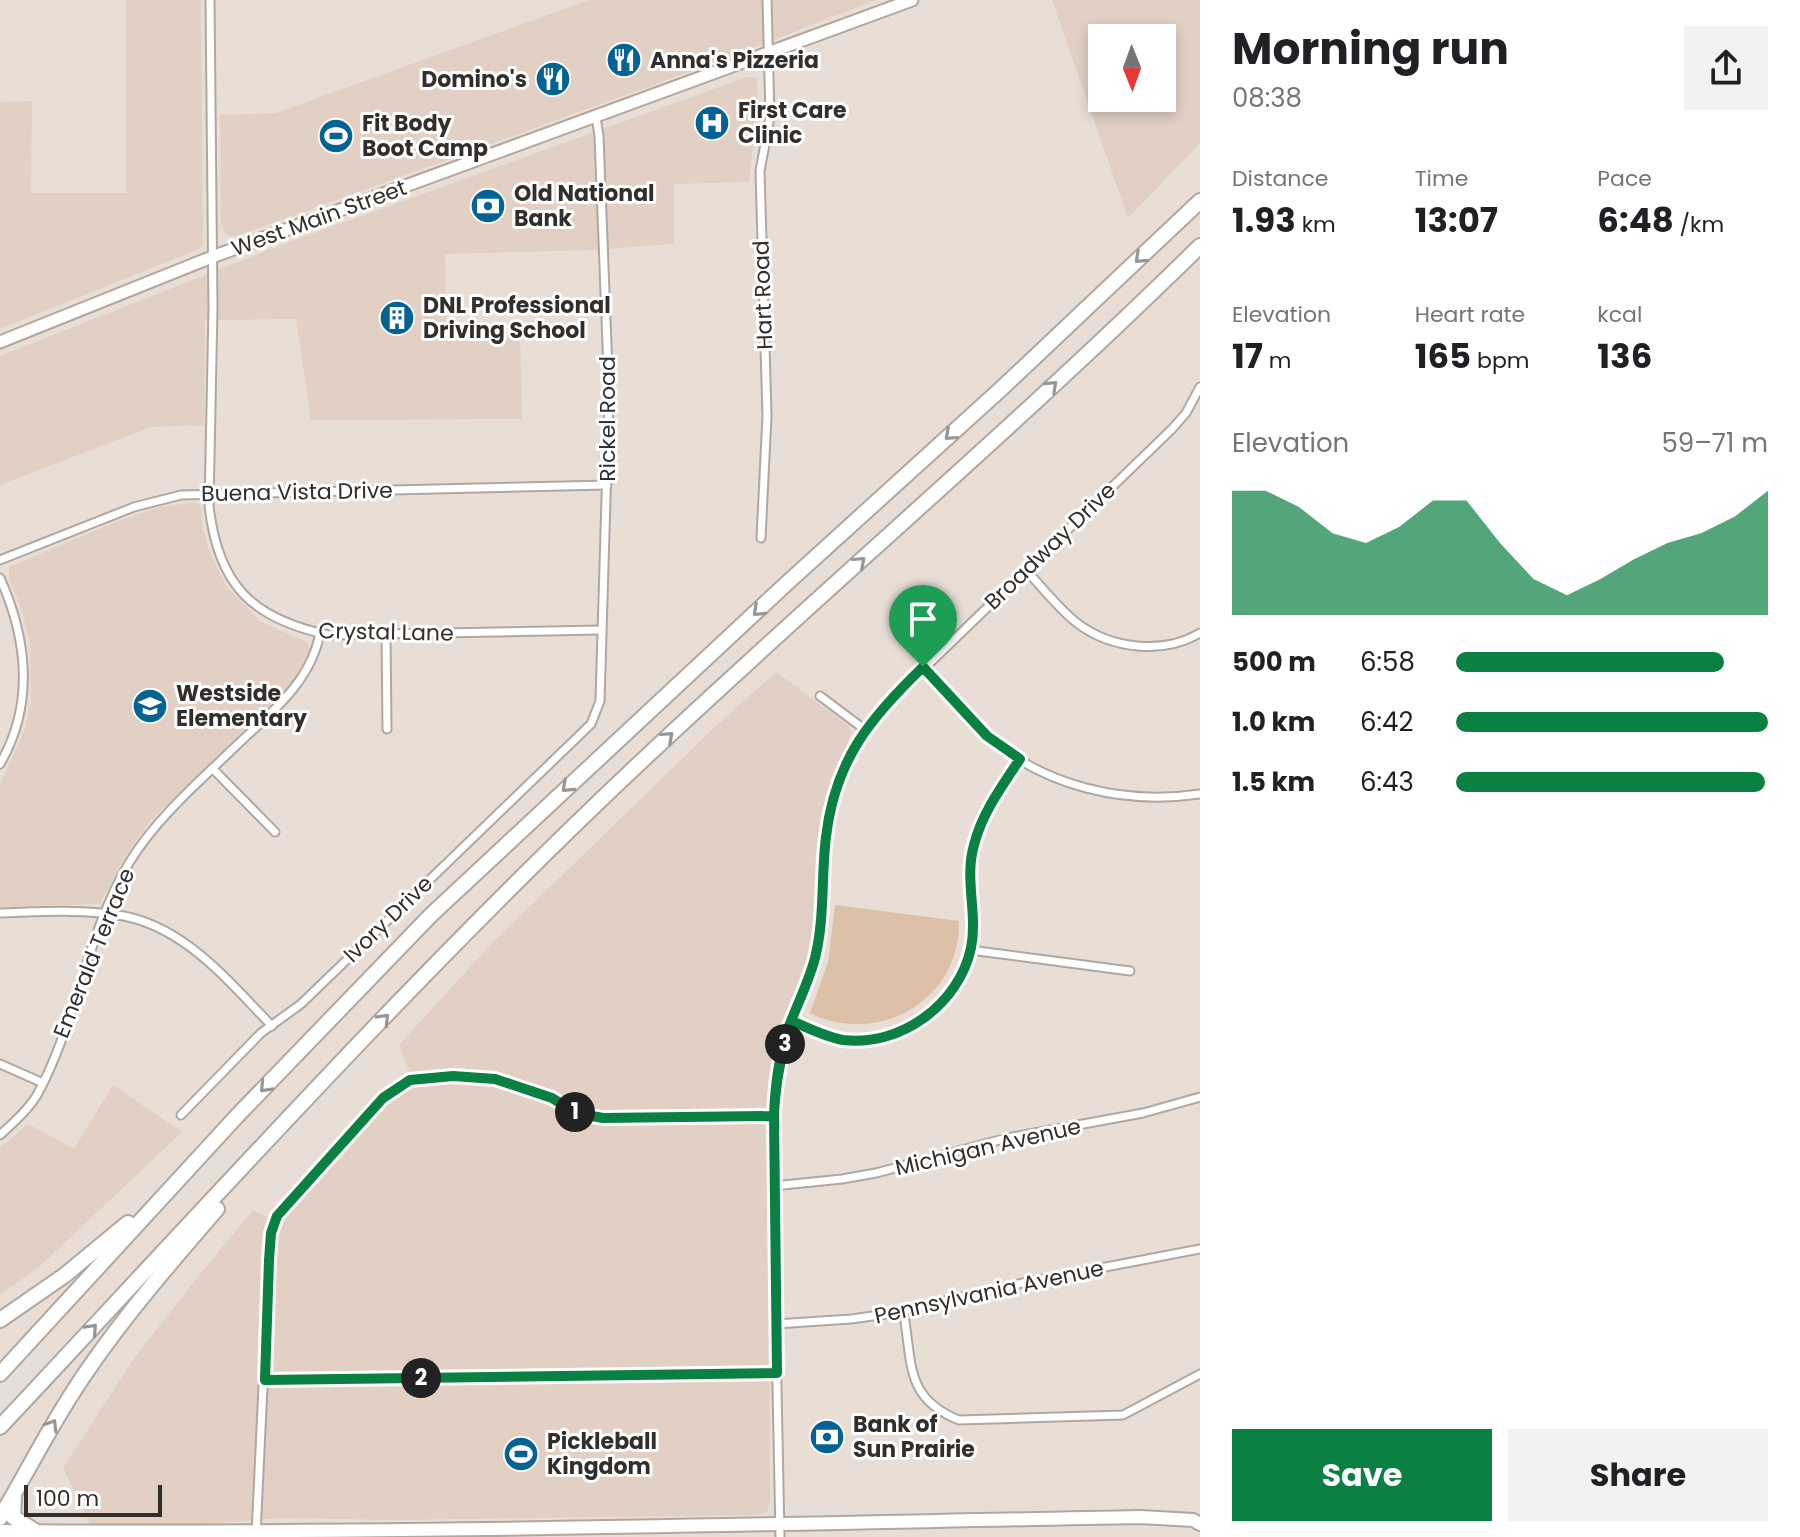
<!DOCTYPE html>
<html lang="en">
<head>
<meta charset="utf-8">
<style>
	body { margin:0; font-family:Poppins,sans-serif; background:#f2f2f2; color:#202124; height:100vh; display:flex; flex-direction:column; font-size:30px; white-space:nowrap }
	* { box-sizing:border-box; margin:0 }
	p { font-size:26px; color:#757577 }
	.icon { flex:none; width:44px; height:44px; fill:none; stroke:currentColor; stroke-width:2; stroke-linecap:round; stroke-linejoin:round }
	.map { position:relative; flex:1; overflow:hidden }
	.side { display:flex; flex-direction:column; background:#fff; width:600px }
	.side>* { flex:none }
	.needle { width:52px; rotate:179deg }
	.buttons { position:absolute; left:1088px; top:24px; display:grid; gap:16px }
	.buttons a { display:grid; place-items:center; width:88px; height:88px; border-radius:0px; background:#fff; box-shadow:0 4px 12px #0003; font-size:40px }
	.scale { position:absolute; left:24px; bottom:20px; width:138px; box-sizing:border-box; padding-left:8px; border:4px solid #322e2b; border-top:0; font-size:22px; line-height:28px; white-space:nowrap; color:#322e2b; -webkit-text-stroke:6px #fff; paint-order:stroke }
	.pin { position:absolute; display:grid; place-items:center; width:68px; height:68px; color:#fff; margin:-82px -34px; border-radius:50% 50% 50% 0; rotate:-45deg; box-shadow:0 0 8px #0007 }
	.pin .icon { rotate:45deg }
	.km { position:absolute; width:40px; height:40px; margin:-20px; border-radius:50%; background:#222; color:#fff; font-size:22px; line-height:40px; text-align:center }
	.round { display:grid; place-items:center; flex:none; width:84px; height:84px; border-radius:0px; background:#f2f2f2 }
	.headline { display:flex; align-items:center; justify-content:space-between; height:136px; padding:0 32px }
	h1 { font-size:44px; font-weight:700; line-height:60px }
	.metrics { display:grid; grid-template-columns:repeat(3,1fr); gap:12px; height:136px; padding:8px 32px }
	.metrics div { display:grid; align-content:center }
	.metrics b { font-size:34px; font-weight:700 }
	.metrics small { font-size:22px; font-weight:400 }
	.metrics p { font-size:22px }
	.chart { height:224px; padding:16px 32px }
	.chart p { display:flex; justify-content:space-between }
	.chart svg { width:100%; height:144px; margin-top:8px; fill:#0b8043; opacity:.7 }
	.button { display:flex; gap:16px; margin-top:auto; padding:16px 32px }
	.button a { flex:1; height:92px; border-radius:0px; background:#0b8043; color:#fff; font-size:32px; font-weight:700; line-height:92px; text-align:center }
	.button a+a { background:#f2f2f2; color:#202124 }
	ul { padding:0 32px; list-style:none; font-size:26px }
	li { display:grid; grid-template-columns:128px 96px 1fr; align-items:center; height:60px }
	li i { height:20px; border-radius:10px; background:#0b8043 }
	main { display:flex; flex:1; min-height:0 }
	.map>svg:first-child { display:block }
	.built { fill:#e1d0c3; fill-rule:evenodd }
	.green { fill:#ddc0a8 }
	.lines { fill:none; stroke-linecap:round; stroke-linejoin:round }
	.minor-casing { stroke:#b1a79f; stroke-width:11 }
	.secondary-casing { stroke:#b1a79f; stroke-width:15 }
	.primary-casing { stroke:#b1a79f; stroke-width:16 }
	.motorway-casing { stroke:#b1a79f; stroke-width:18 }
	.minor { stroke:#fff; stroke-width:7 }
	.secondary { stroke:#fff; stroke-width:11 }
	.primary { stroke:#fff; stroke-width:12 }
	.motorway { stroke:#fff; stroke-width:14 }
	.oneway { stroke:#989695 }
	.route-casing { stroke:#fff; stroke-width:16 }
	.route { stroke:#0b8043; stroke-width:10 }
	.labels { text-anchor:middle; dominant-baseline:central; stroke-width:6; stroke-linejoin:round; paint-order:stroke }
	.poi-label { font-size:22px; font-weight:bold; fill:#322e2b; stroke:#fff; text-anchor:start }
	.street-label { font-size:22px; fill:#322e2b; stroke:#fff }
</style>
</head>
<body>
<main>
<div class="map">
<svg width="1200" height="1537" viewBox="0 0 1200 1537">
	<rect width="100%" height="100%" fill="#e9ded6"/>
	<g class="built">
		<polygon points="126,0 201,0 203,245 199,249 0,329 0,102 32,101 31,193 126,193"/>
		<polygon points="589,0 876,0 722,60 240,235 232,237 225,233 221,223 220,115 276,113"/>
		<path d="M1052,0H1200V143L1128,218ZM1102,38H1162V98H1102Z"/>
		<polygon points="747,77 754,77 757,80 758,104 749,182 674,184 674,244 594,250 445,254 447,334 520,332 522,419 311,420 296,319 205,320 204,425 151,427 0,485 0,356 284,244"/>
		<polygon points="197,502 201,508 203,529 210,553 226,586 261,622 307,642 309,649 306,657 293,681 274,701 151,820 126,855 100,904 0,907 0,784 25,729 31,700 30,643 21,608 9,578 9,567 118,521 156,508"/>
		<polygon points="776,672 849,726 852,732 829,786 823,809 816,849 812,941 800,982 785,1018 768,1086 770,1501 767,1512 756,1515 392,1520 284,1518 160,1527 91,1525 63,1468 135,1357 201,1273 253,1210 280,1224 294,1203 373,1116 398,1095 415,1086 399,1045 492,943 716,726"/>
		<polygon points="113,1085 182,1132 40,1266 0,1295 0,1148 28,1124 74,1149"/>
	</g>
	<path class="green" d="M835,905L959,921C961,1000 878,1047 810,1013L828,962Z"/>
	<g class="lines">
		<defs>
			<g id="minor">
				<path d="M210,0L213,308L209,506C218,585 252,619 329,635L601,630"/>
				<polyline points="761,538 767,416 760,171 770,117 767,0"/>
				<polyline points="0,560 134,507 181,495 607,485"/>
				<path d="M1025,569C1042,587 1058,608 1077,623C1111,649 1163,655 1200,633"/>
				<path d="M0,578C27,638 35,704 0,764"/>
				<polyline points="386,634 387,729"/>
				<path d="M923,667C944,690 964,715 986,735C1044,787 1125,805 1200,794"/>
				<polyline points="820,696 864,729"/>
				<polyline points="213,769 275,832"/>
				<path d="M0,913C39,912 79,909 118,915C184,925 228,981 272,1026"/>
				<polyline points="970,950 1130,971"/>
				<path d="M792,1021C808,1028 826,1037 843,1040C901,1048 959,1004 971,948C978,914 964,879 974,845C982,813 1002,786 1020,759"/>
				<polyline points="0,1064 43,1083"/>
				<polyline points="181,1115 261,1033 301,1004 591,724 600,701 609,397 599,136 596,117"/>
				<path d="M0,1135C13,1123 28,1110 37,1095C76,1025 87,932 129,863C157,817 201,780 239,743C273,711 311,681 320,633"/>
				<polyline points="773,1186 842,1179 876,1173 1007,1138 1143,1113 1200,1097"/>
				<path d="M903,1310C913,1360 903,1398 959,1420L1123,1415L1200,1374"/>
				<polyline points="776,1324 851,1319 887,1314 1027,1282 1200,1249"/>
				<polyline points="265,1380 777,1373"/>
				<polyline points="256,1535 269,1260 271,1233 281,1210 383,1098 410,1080 453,1076 495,1079 552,1098 576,1113 603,1118 774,1116"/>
				<polyline points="780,1537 773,1186 775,1095 789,1027 814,959 819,937 830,815 841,776 850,755 864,729 878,713 1172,429 1186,413 1200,387"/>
			</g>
			<polyline id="secondary" points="0,342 212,257 912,0"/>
			<path id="primary" d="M0,1531C381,1534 761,1524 1141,1517L1193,1520L1200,1524"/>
			<g id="motorway">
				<polyline points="0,1320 65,1275 128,1223"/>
				<polyline points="0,1374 237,1116 431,915 786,584 1002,388 1200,201"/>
				<path d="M0,1427C212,1201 420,969 646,757C829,585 1021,422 1200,246"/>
				<polyline points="14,1498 13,1517 35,1531"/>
				<path d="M0,1518C29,1469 54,1418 87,1371C126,1314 172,1261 217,1209"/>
			</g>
		</defs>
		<use href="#minor" class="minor-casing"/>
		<use href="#secondary" class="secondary-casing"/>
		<use href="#primary" class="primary-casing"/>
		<use href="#motorway" class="motorway-casing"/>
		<use href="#minor" class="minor"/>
		<use href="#secondary" class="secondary"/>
		<use href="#primary" class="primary"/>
		<use href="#motorway" class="motorway"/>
	</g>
	<defs><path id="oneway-chevron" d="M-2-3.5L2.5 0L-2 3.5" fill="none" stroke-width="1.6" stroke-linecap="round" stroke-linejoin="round" transform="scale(2)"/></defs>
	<g class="oneway">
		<use href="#oneway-chevron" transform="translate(1140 258) rotate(137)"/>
		<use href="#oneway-chevron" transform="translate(1052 386) rotate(-43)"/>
		<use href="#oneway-chevron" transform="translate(950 435) rotate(138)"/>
		<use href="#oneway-chevron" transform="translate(860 562) rotate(-42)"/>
		<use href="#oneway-chevron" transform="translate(758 611) rotate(137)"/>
		<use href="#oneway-chevron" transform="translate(668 737) rotate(-42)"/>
		<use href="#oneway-chevron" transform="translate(567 787) rotate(137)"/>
		<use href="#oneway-chevron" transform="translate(384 1019) rotate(-46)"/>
		<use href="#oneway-chevron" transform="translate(265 1087) rotate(134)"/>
		<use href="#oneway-chevron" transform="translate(92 1329) rotate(-47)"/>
		<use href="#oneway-chevron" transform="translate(52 1425) rotate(-58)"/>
	</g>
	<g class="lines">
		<defs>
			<path id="route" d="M923,667C870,718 835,760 826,837C821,877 825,918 815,958C809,981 798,1003 789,1026C779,1055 775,1085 774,1116L603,1118L576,1113L552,1098L495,1079L453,1076L410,1080L383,1098L277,1216L271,1233L269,1260L265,1380L777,1373L774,1116C775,1085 781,1056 789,1027L792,1021C808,1028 826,1037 843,1040C901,1047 959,1004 971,948C978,914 964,879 974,845C982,813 1002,786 1020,759L987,736L923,667"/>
		</defs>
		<use href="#route" class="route-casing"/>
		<use href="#route" class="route"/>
	</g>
	<defs>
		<symbol id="restaurant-disc" viewBox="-11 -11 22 22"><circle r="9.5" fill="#046393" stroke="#fff"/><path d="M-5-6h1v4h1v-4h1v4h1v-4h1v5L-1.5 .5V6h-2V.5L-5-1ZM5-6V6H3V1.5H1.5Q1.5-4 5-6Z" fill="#fff"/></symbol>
		<symbol id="hospital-disc" viewBox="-11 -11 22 22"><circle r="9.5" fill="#046393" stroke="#fff"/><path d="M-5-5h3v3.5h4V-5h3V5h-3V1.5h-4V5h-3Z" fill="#fff"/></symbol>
		<symbol id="stadium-disc" viewBox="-11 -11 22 22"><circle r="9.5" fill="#046393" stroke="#fff"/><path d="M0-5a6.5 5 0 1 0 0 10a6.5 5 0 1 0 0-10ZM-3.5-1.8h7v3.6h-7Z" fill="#fff"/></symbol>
		<symbol id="bank-disc" viewBox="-11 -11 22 22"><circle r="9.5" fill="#046393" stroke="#fff"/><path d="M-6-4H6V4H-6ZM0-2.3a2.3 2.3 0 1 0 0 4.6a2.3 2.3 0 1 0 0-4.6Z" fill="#fff"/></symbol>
		<symbol id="building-disc" viewBox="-11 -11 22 22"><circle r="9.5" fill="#046393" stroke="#fff"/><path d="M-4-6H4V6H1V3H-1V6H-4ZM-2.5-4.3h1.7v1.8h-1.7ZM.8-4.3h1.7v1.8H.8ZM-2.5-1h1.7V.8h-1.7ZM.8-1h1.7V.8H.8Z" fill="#fff"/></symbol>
		<symbol id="school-disc" viewBox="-11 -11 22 22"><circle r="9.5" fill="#046393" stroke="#fff"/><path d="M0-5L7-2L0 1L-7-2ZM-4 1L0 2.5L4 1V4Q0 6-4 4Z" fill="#fff"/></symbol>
	</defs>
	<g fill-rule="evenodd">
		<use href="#restaurant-disc" x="604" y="40" width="40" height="40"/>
		<use href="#restaurant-disc" x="533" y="59" width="40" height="40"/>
		<use href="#hospital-disc" x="692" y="103" width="40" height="40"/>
		<use href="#stadium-disc" x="316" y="116" width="40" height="40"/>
		<use href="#bank-disc" x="468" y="186" width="40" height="40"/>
		<use href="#building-disc" x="377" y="298" width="40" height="40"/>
		<use href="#school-disc" x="130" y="686" width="40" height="40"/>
		<use href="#bank-disc" x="807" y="1417" width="40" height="40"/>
		<use href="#stadium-disc" x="501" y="1434" width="40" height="40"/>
	</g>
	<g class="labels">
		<g class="poi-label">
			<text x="650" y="60">Anna's Pizzeria</text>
			<text x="527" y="79" text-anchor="end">Domino's</text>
			<text x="738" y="110">First Care<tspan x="738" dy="25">Clinic</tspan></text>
			<text x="362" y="123">Fit Body<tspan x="362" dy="25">Boot Camp</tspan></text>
			<text x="514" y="193">Old National<tspan x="514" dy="25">Bank</tspan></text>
			<text x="423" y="305">DNL Professional<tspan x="423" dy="25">Driving School</tspan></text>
			<text x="176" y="693">Westside<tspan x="176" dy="25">Elementary</tspan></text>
			<text x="853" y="1424">Bank of<tspan x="853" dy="25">Sun Prairie</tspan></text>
			<text x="547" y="1441">Pickleball<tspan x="547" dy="25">Kingdom</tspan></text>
		</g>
		<g class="street-label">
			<text transform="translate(319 218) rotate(-20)">West Main Street</text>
			<text transform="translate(763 295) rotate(-92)">Hart Road</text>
			<text transform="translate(607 419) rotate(-90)">Rickel Road</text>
			<text transform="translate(297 492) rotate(-1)">Buena Vista Drive</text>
			<text transform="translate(1050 546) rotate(-44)">Broadway Drive</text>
			<text transform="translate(386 632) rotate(1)">Crystal Lane</text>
			<text transform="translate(388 919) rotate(-44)">Ivory Drive</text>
			<text transform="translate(94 953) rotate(-68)">Emerald Terrace</text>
			<text transform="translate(988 1147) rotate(-13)">Michigan Avenue</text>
			<text transform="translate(989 1292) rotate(-12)">Pennsylvania Avenue</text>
		</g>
	</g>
</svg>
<div class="buttons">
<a><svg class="needle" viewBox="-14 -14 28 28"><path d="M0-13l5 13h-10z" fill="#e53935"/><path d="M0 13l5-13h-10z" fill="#757577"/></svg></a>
</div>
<div class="scale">100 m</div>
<div class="pin" style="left:923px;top:667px;background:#1e9e55"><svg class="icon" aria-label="arrive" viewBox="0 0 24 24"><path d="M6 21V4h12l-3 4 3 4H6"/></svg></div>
<b class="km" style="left:575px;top:1112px">1</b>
<b class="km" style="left:421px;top:1378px">2</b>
<b class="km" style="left:785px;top:1044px">3</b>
</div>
<section class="side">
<div class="headline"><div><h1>Morning run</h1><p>08:38</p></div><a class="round"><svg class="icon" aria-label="share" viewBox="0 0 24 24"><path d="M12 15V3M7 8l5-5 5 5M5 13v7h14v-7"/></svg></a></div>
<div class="metrics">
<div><p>Distance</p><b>1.93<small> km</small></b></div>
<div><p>Time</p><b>13:07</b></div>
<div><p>Pace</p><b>6:48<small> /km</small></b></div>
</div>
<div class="metrics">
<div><p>Elevation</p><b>17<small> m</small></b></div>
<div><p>Heart rate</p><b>165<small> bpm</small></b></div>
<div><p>kcal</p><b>136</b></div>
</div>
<div class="chart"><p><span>Elevation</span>59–71 m</p>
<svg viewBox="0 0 160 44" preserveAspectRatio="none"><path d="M0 44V6L10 6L20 11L30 19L40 22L50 17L60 9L70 9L80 22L90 33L100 38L110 33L120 27L130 22L140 19L150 14L160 6V44z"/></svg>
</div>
<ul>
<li><b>500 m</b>6:58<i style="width:86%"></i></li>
<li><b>1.0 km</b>6:42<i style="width:100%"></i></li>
<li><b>1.5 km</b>6:43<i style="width:99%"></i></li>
</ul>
<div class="button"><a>Save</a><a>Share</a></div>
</section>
</main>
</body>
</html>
